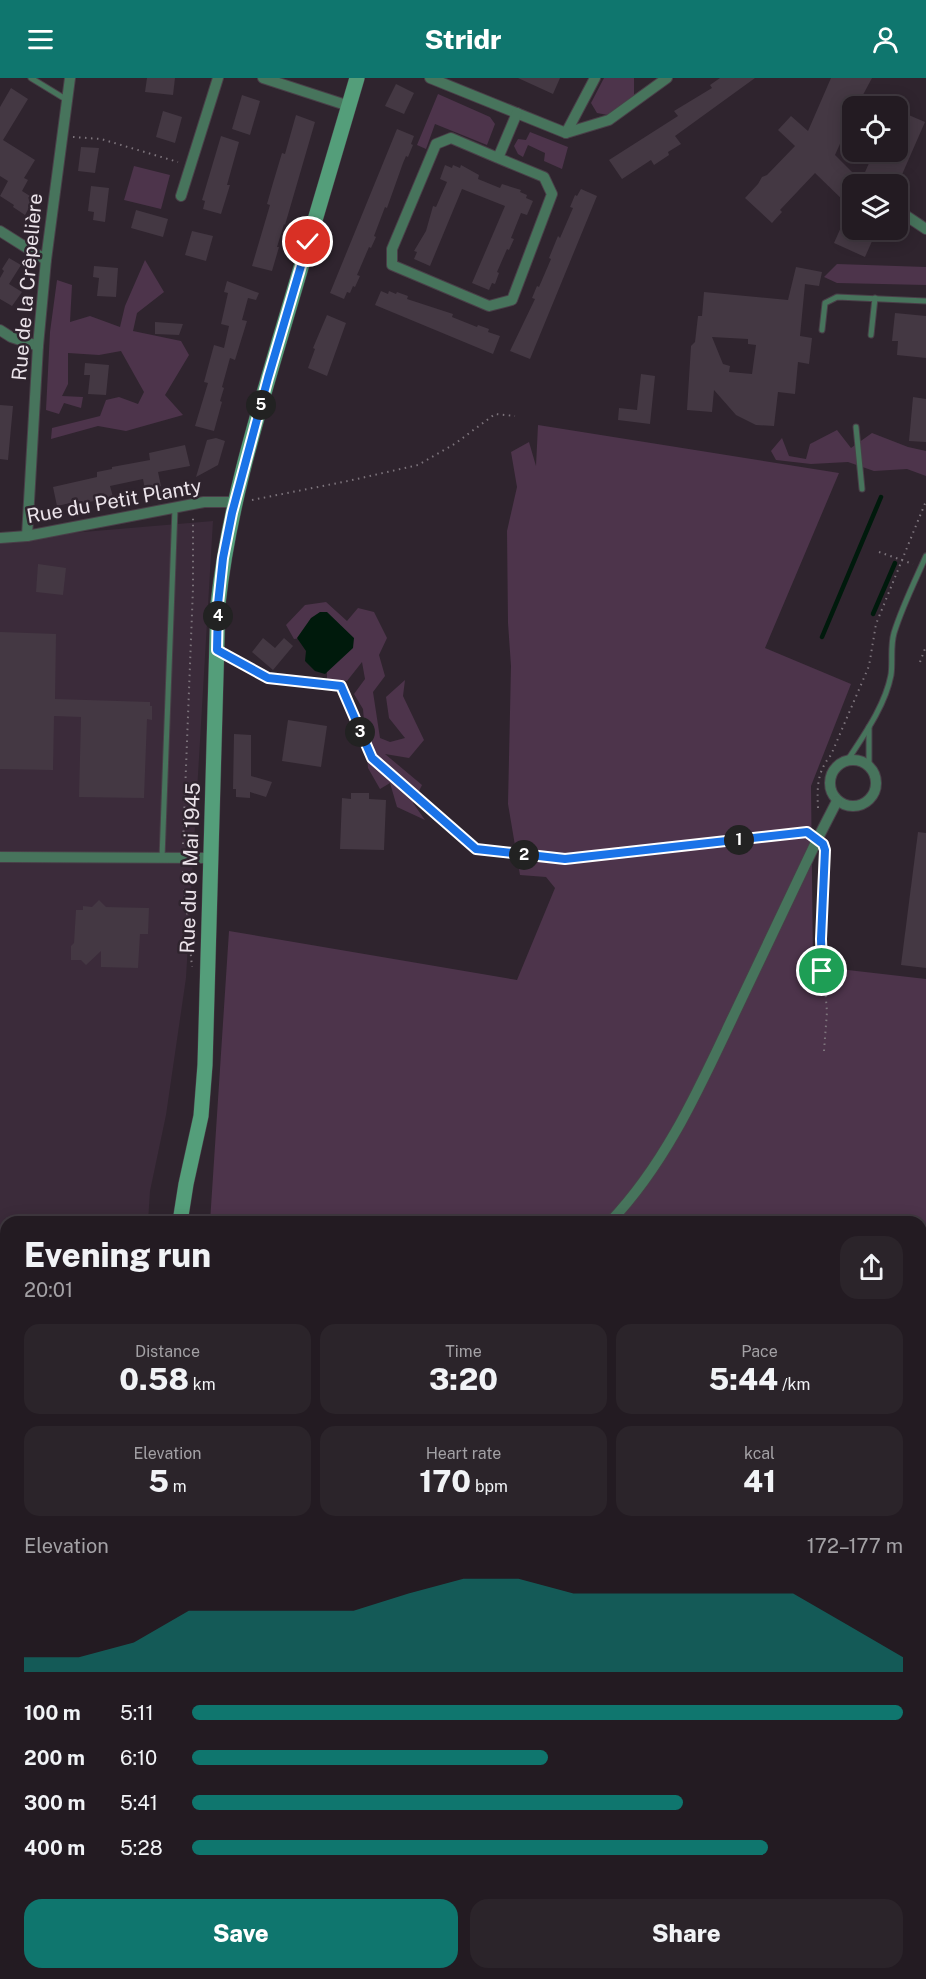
<!DOCTYPE html>
<html lang="en">
<head>
<meta charset="utf-8">
<style>
	body { margin:0; font-family:"Public Sans",sans-serif; background:#2b242a; color:#f1f3f6; height:100vh; display:flex; flex-direction:column; font-size:22px; white-space:nowrap }
	* { box-sizing:border-box; margin:0 }
	p { font-size:20px; color:#a3a1a5 }
	.icon { flex:none; width:33px; height:33px; fill:none; stroke:currentColor; stroke-width:2; stroke-linecap:round; stroke-linejoin:round }
	.map { position:relative; flex:1; overflow:hidden }
	.sheet { position:absolute; left:0px; top:1138px; width:927px; height:764px; display:flex; flex-direction:column; background:#231b22; border-radius:18px 18px 0 0; box-shadow:0 3px 15px #0003,0 0 0 2px #403940 }
	.sheet>* { flex:none }
	.controls { position:absolute; left:842px; top:18px; display:grid; gap:12px }
	.controls a { display:grid; place-items:center; width:66px; height:66px; border-radius:12px; background:#231b22; box-shadow:0 3px 15px #0003,0 0 0 2px #403940; font-size:30px }
	.pin { position:absolute; display:grid; place-items:center; width:51px; height:51px; color:#fff; margin:-26px; border:3px solid #fff; border-radius:50%; box-shadow:0 2px 6px #0007 }
	.km { position:absolute; width:30px; height:30px; margin:-15px; border-radius:50%; background:#222; color:#fff; font-size:16px; line-height:30px; text-align:center }
	.round { display:grid; place-items:center; flex:none; width:63px; height:63px; border-radius:18px; background:#2b242a }
	.head { display:flex; align-items:center; justify-content:space-between; height:102px; padding:0 24px }
	h1 { font-size:33px; font-weight:800; line-height:45px }
	.stats { display:grid; grid-template-columns:repeat(3,1fr); gap:9px; height:102px; padding:6px 24px }
	.stats div { display:grid; align-content:center; border-radius:15px; background:#2b242a; text-align:center }
	.stats b { font-size:30px; font-weight:800 }
	.stats small { font-size:16px; font-weight:400 }
	.stats p { font-size:16px }
	.chart { height:168px; padding:12px 24px }
	.chart p { display:flex; justify-content:space-between }
	.chart svg { width:100%; height:108px; margin-top:6px; fill:#0f766e; opacity:.7 }
	.primary-button { display:flex; gap:12px; margin-top:auto; padding:12px 24px }
	.primary-button a { flex:1; height:69px; border-radius:18px; background:#0f766e; color:#fff; font-size:24px; font-weight:800; line-height:69px; text-align:center }
	.primary-button a+a { background:#2b242a; color:#f1f3f6 }
	ul { padding:0 24px; list-style:none; font-size:20px }
	li { display:grid; grid-template-columns:96px 72px 1fr; align-items:center; height:45px }
	li i { height:15px; border-radius:8px; background:#0f766e }
	header { display:flex; justify-content:space-between; align-items:center; height:78px; padding:0 24px; background:#0f766e; color:#fff; font-size:27px; font-weight:800 }
	.map>svg:first-child { display:block }
	.built { fill:#3b2b3a }
	.green { fill:#4d344b }
	.water { fill:#001a0c }
	.lines { fill:none; stroke-linecap:round; stroke-linejoin:round }
	.stream { stroke:#001a0c; stroke-width:4.5 }
	.building { fill:#443843; fill-rule:evenodd }
	.service-casing { stroke:#493f48; stroke-width:7 }
	.minor-casing { stroke:#493f48; stroke-width:12 }
	.secondary-casing { stroke:#493f48; stroke-width:16 }
	.primary-casing { stroke:#493f48; stroke-width:16 }
	.path { stroke:#7d747c; stroke-width:2; stroke-dasharray:1.5 4.5; stroke-linecap:butt }
	.service { stroke:#47745c; stroke-width:5 }
	.minor { stroke:#47745c; stroke-width:10 }
	.secondary { stroke:#549e7a; stroke-width:15 }
	.primary { stroke:#5cbf90; stroke-width:15 }
	.route-casing { stroke:#fff; stroke-width:12 }
	.route { stroke:#1a73e8; stroke-width:8 }
	.labels { text-anchor:middle; dominant-baseline:central; stroke-width:5; stroke-linejoin:round; paint-order:stroke }
	.street-label { font-size:20px; fill:#ebe3ea; stroke:#2f242e }
</style>
</head>
<body>
<header><svg class="icon" aria-label="menu" viewBox="0 0 24 24"><path d="M4 6h16M4 12h16M4 18h16"/></svg>Stridr<svg class="icon" aria-label="person" viewBox="0 0 24 24"><circle cx="12" cy="8" r="4"/><path d="M4 21q1-7 8-7t8 7"/></svg></header>
<div class="map">
<svg width="926" height="1901" viewBox="0 0 926 1901">
	<rect width="100%" height="100%" fill="#2f242e"/>
	<polygon class="built" points="213,443 186,900 166,1037 150,1113 148,1144 6,1144 6,1896 147,1896 147,1901 0,1901 0,461"/>
	<g class="green">
		<polygon points="604,0 634,0 634,18 608,37 597,35 591,25"/>
		<polygon points="438,16 490,39 495,46 487,67 435,46 426,71 417,67"/>
		<polygon points="530,54 568,69 562,91 544,83 545,75 528,67 523,79 518,76 514,68 518,61 526,62"/>
		<polygon points="134,88 170,97 161,131 124,122"/>
		<polygon points="145,182 164,214 137,235 133,253 181,263 189,277 165,317 183,337 126,353 98,348 51,361 52,350 100,338 106,322 119,319 138,326 144,314 121,273 99,277 68,275 68,306 62,318 83,319 81,330 64,325 59,336 46,332 50,254 57,202 72,207 70,244 90,238 120,249 125,228"/>
		<polygon points="837,186 926,189 926,207 837,205 824,199"/>
		<polygon points="538,347 839,395 765,570 851,606 811,708 813,888 926,901 926,1205 921,1208 921,1144 210,1144 229,853 517,902 555,810 546,799 520,797 508,726 511,588 508,545 507,453 517,409 511,374 529,364 536,388"/>
		<polygon points="837,352 851,370 872,355 908,369 926,373 926,398 907,391 874,393 848,384 811,386 776,382 771,373 782,360 789,378 806,381 810,366"/>
		<polygon points="326,524 347,543 358,530 374,534 387,560 379,577 385,598 373,614 380,660 390,664 405,660 389,640 386,619 405,602 403,618 424,662 409,680 385,676 422,707 413,725 425,742 397,729 390,705 380,711 368,690 363,631 354,616 365,601 362,584 347,603 327,602 327,582 309,559 294,561 286,547 305,527"/>
		<polygon points="926,1286 926,1901 267,1901 250,1896 921,1896 921,1290"/>
		<polygon points="0,1440 6,1441 6,1507 0,1506"/>
		<polygon points="6,1785 6,1896 115,1896 116,1901 0,1901 0,1793"/>
	</g>
	<polygon class="water" points="320,534 327,534 354,560 353,570 325,596 315,593 305,583 306,573 297,560 311,540"/>
	<g class="lines">
		<g class="stream">
			<polyline points="873,536 895,485"/>
			<polyline points="822,559 881,419"/>
		</g>
	</g>
	<g class="building">
		<polygon points="147,0 175,0 173,17 145,14"/>
		<polygon points="518,0 560,0 553,16"/>
		<polygon points="720,0 755,0 675,58 681,66 668,74 669,77 654,87 651,82 622,101 609,82 678,38 674,33 712,10 710,7"/>
		<polygon points="831,0 872,0 857,28 852,28 852,39 835,77 861,103 874,74 897,74 897,32 925,44 897,108 897,106 852,106 852,152 877,152 865,179 834,165 850,129 815,95 780,132 782,134 772,145 745,120 758,106 762,99 767,97 795,68 778,52 791,38 808,53"/>
		<polygon points="396,6 414,15 404,36 385,28"/>
		<polygon points="11,10 28,21 3,62 35,82 24,100 28,102 22,113 30,118 28,120 33,123 25,137 13,129 14,127 0,118 8,103 0,98 0,29"/>
		<polygon points="242,17 260,23 250,57 232,51"/>
		<polygon points="163,33 182,39 175,65 156,59"/>
		<polygon points="296,37 315,44 285,147 284,146 277,169 279,169 272,193 252,188 270,127 267,126 273,105 282,75 285,76"/>
		<polygon points="397,51 414,58 411,66 413,67 408,79 406,78 403,85 387,130 385,129 374,158 376,159 371,170 369,169 357,197 360,198 355,209 353,208 350,215 347,214 344,221 330,215"/>
		<polygon points="221,58 239,64 227,107 230,107 221,136 203,131 205,123 202,122"/>
		<polygon points="81,69 99,70 95,95 78,93"/>
		<polygon points="445,87 452,90 453,87 460,90 461,87 479,97 478,101 500,110 502,106 521,112 520,114 527,117 526,120 533,123 527,137 521,135 511,160 514,161 509,172 507,171 497,194 499,195 495,206 492,205 489,212 472,205 505,128 462,111 430,188 414,181 417,174 414,173 426,153 433,128 436,129 447,104 440,101"/>
		<polygon points="91,108 109,110 105,144 93,142 94,134 88,133"/>
		<polygon points="581,111 597,118 530,281 510,273 535,221 532,220 537,208 539,209 551,181 549,180 558,158 560,160 573,130 570,129 575,117 577,118"/>
		<polygon points="136,132 168,141 163,159 131,150"/>
		<polygon points="192,153 213,158 206,183 185,177"/>
		<polygon points="9,180 21,187 9,206 22,214 12,228 0,221 0,200 4,193 2,191"/>
		<polygon points="94,188 118,190 116,219 97,218 99,200 93,199"/>
		<path d="M796,189L822,194L819,208L805,206L800,258L812,260L809,286L798,284L795,316L778,314L774,348L756,347L736,337L714,312L712,334L687,332L691,268L695,264L698,238H702L704,214L788,222ZM712,259L748,261V266L756,267L752,296L729,294L730,288L723,286Z"/>
		<polygon points="227,203 259,215 256,222 248,220 242,242 247,243 235,282 230,280 222,309 224,310 220,323 222,324 214,353 195,348 208,305 204,304 214,267 224,270 229,248 221,246 228,215 224,214"/>
		<polygon points="381,213 388,216 389,213 396,216 397,214 408,218 407,221 453,236 452,239 477,249 478,247 489,251 488,254 500,258 493,276 375,227"/>
		<polygon points="895,235 926,238 926,280 897,277 898,263 892,263"/>
		<polygon points="327,237 346,245 327,298 308,290 315,271 313,270"/>
		<polygon points="155,244 183,246 179,257 155,256"/>
		<polygon points="85,285 109,287 106,317 88,316 90,297 84,297"/>
		<polygon points="641,296 655,298 650,346 618,342 619,330 637,332"/>
		<polygon points="913,319 926,321 926,364 909,363"/>
		<polygon points="0,327 13,328 8,382 0,381"/>
		<polygon points="216,360 225,363 218,387 196,399 207,362"/>
		<polygon points="185,367 190,388 158,394 161,408 145,412 143,401 110,408 113,419 80,426 79,423 57,428 53,409 97,399 97,394 112,391 112,389 150,382 149,375"/>
		<polygon points="38,486 66,490 63,517 36,514"/>
		<polygon points="0,554 56,556 55,621 150,624 150,628 152,628 152,642 147,641 144,720 79,719 81,639 54,638 53,692 0,691"/>
		<polygon points="263,560 275,570 284,560 293,568 273,592 252,574"/>
		<polygon points="288,642 327,648 321,689 282,683"/>
		<polygon points="234,656 251,657 251,698 272,704 266,719 250,714 250,720 236,719 236,711 233,711"/>
		<polygon points="351,715 369,715 369,721 386,722 384,772 340,771 342,720 351,721"/>
		<polygon points="918,754 926,755 926,890 901,887"/>
		<polygon points="99,822 106,829 149,830 148,856 140,856 138,890 101,889 101,873 86,887 81,882 71,882 71,868 74,865 76,832 83,832 83,828 92,829"/>
	</g>
	<g class="lines">
		<defs>
			<g id="service">
				<polyline points="31,0 67,22"/>
				<polyline points="822,252 825,225 837,219 926,223"/>
				<polyline points="871,257 875,220"/>
				<polyline points="856,349 862,411"/>
				<polyline points="869,649 869,690"/>
				<path d="M847,683C864,657 885,628 891,597C893,583 890,569 894,555C902,529 915,503 926,478"/>
				<polyline points="162,780 175,430"/>
				<polyline points="0,1541 6,1545"/>
				<polyline points="0,1570 6,1562"/>
				<polyline points="0,1627 6,1634"/>
				<polyline points="127,1896 127,1901"/>
			</g>
			<g id="minor">
				<polyline points="263,0 349,28"/>
				<polyline points="430,0 566,55 609,42 667,0"/>
				<polyline points="566,55 595,0"/>
				<polyline points="498,80 451,60 436,66 392,171 392,187 489,228 512,222 552,116 544,99 498,80 517,35"/>
				<polyline points="181,118 218,0"/>
				<polyline points="902,135 926,151"/>
				<polyline points="0,153 46,182"/>
				<polyline points="0,252 11,259 38,268"/>
				<polyline points="27,458 38,268 46,182 70,0"/>
				<polyline points="0,460 27,458 204,424 234,424"/>
				<circle cx="853" cy="705" r="23"/>
				<polyline points="0,779 212,780"/>
				<path d="M610,1144C665,1086 697,1015 731,943C760,883 788,822 817,762L837,723"/>
				<polyline points="0,1246 6,1248"/>
			</g>
			<g id="secondary">
				<path d="M180,1144L186,1106L201,1038L205,987L218,526C228,434 255,345 281,257C306,171 332,86 357,0"/>
				<polyline points="174,1901 174,1896"/>
			</g>
			<g id="primary">
				<polyline points="921,1266 926,1262"/>
				<polyline points="0,1393 6,1394"/>
			</g>
		</defs>
		<use href="#service" class="service-casing"/>
		<use href="#minor" class="minor-casing"/>
		<use href="#secondary" class="secondary-casing"/>
		<use href="#primary" class="primary-casing"/>
		<g class="path">
			<polyline points="73,59 101,61 178,84"/>
			<polyline points="252,422 348,403 418,387 456,365 495,336 515,338"/>
			<polyline points="879,474 913,486"/>
			<polyline points="230,579 268,600 341,608 373,680 476,771 565,781 806,754"/>
			<polyline points="920,584 926,568"/>
			<path d="M818,730C817,709 817,694 831,677L869,588L876,546L926,423"/>
			<polyline points="183,766 193,510 193,439"/>
			<polyline points="183,793 192,889"/>
			<polyline points="824,973 827,934 821,861 825,775"/>
			<polyline points="921,1215 926,1211"/>
			<polyline points="921,1298 926,1294"/>
			<polyline points="0,1364 6,1365"/>
			<polyline points="153,1896 153,1901"/>
		</g>
		<use href="#service" class="service"/>
		<use href="#minor" class="minor"/>
		<use href="#secondary" class="secondary"/>
		<use href="#primary" class="primary"/>
	</g>
	<g class="lines">
		<defs>
			<polyline id="route" points="308,164 268,300 232,435 223,480 218,526 217,572 268,600 341,608 372,680 476,771 565,781 807,754 823,766 825,772 821,861 822,893"/>
		</defs>
		<use href="#route" class="route-casing"/>
		<use href="#route" class="route"/>
	</g>
	<g class="labels">
		<g class="street-label">
			<text transform="translate(27 209) rotate(-85)">Rue de la Crêpelière</text>
			<text transform="translate(114 423) rotate(-10)">Rue du Petit Planty</text>
			<text transform="translate(190 790) rotate(-88)">Rue du 8 Mai 1945</text>
		</g>
	</g>
</svg>
<div class="controls">
<a><svg class="icon" aria-label="locate" viewBox="0 0 24 24"><circle cx="12" cy="12" r="6"/><path d="M12 2v4M12 18v4M2 12h4M18 12h4"/></svg></a>
<a><svg class="icon" aria-label="layers" viewBox="0 0 24 24"><path d="M12 4l9 5-9 5-9-5zM3 14l9 5 9-5"/></svg></a>
</div>
<div class="pin" style="left:822px;top:893px;background:#1e9e55"><svg class="icon" aria-label="arrive" viewBox="0 0 24 24"><path d="M6 21V4h12l-3 4 3 4H6"/></svg></div>
<div class="pin" style="left:308px;top:164px;background:#d93025"><svg class="icon" aria-label="check" viewBox="0 0 24 24"><path d="M5 12l5 5 9-10"/></svg></div>
<b class="km" style="left:739px;top:762px">1</b>
<b class="km" style="left:524px;top:777px">2</b>
<b class="km" style="left:360px;top:654px">3</b>
<b class="km" style="left:218px;top:538px">4</b>
<b class="km" style="left:261px;top:327px">5</b>
<section class="sheet">
<div class="head"><div><h1>Evening run</h1><p>20:01</p></div><a class="round"><svg class="icon" aria-label="share" viewBox="0 0 24 24"><path d="M12 15V3M7 8l5-5 5 5M5 13v7h14v-7"/></svg></a></div>
<div class="stats">
<div><p>Distance</p><b>0.58<small> km</small></b></div>
<div><p>Time</p><b>3:20</b></div>
<div><p>Pace</p><b>5:44<small> /km</small></b></div>
</div>
<div class="stats">
<div><p>Elevation</p><b>5<small> m</small></b></div>
<div><p>Heart rate</p><b>170<small> bpm</small></b></div>
<div><p>kcal</p><b>41</b></div>
</div>
<div class="chart"><p><span>Elevation</span>172–177 m</p>
<svg viewBox="0 0 160 44" preserveAspectRatio="none"><path d="M0 44V38L10 38L20 32L30 19L40 19L50 19L60 19L70 12L80 6L90 6L100 12L110 12L120 12L130 12L140 12L150 25L160 38V44z"/></svg>
</div>
<ul>
<li><b>100 m</b>5:11<i style="width:100%"></i></li>
<li><b>200 m</b>6:10<i style="width:50%"></i></li>
<li><b>300 m</b>5:41<i style="width:69%"></i></li>
<li><b>400 m</b>5:28<i style="width:81%"></i></li>
</ul>
<div class="primary-button"><a>Save</a><a>Share</a></div>
</section>
</div>
</body>
</html>
